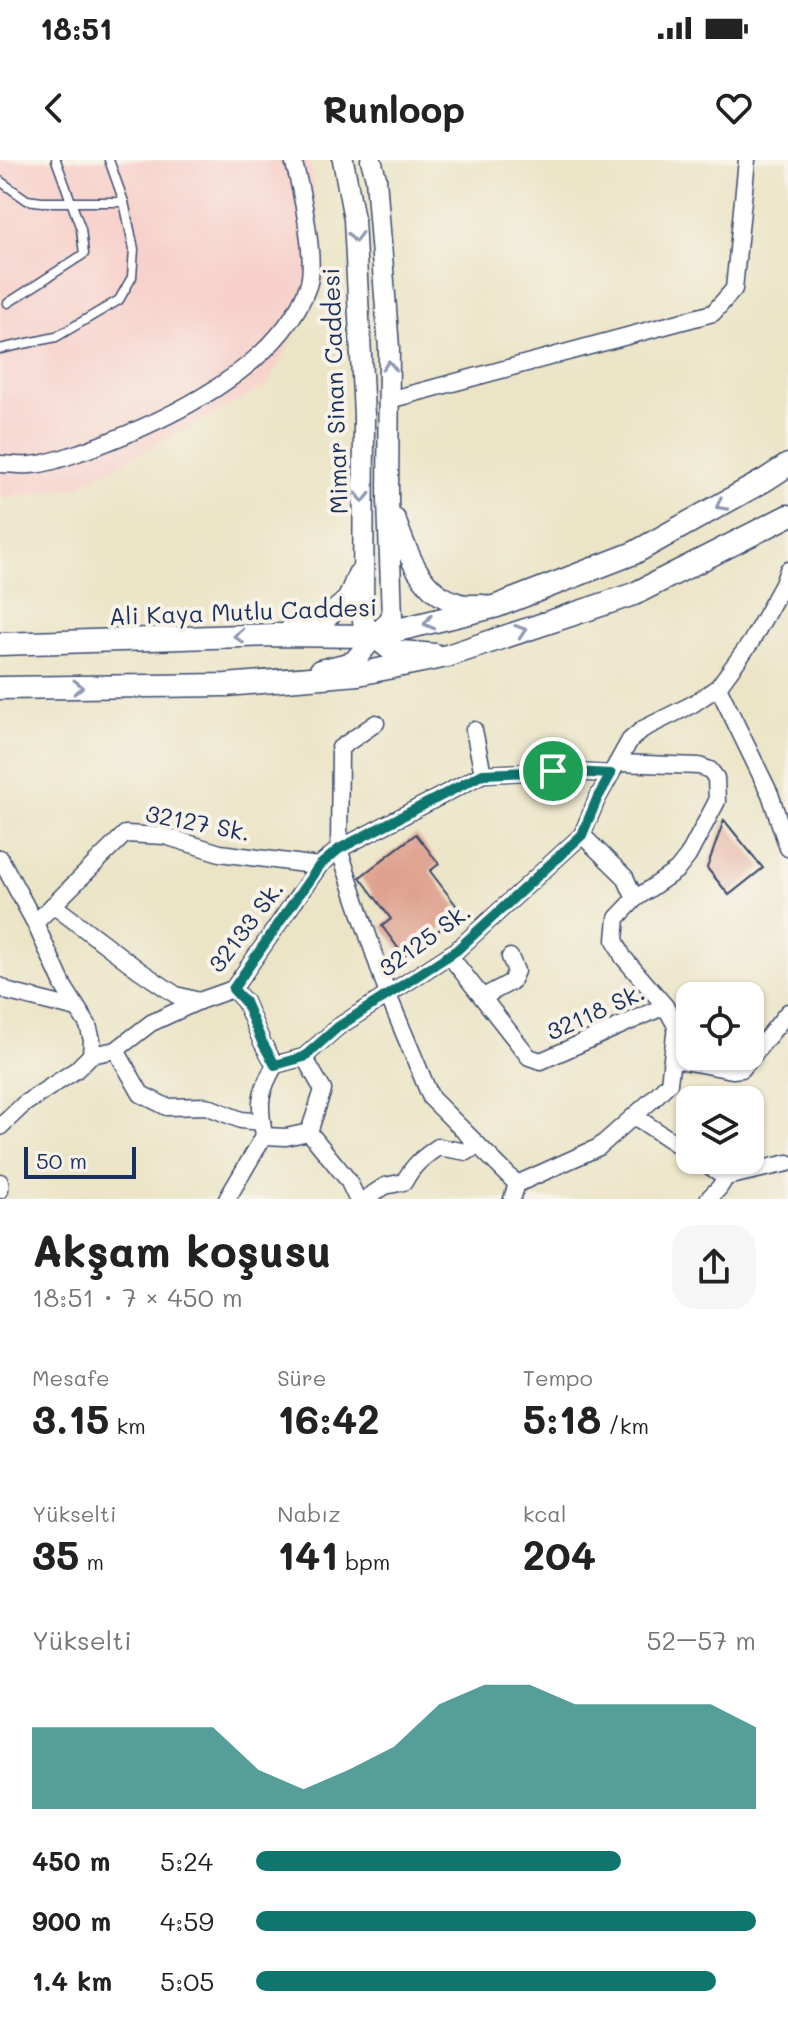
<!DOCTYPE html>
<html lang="tr">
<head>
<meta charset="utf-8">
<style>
	body { margin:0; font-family:Mali,sans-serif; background:#f6f6f6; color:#222; height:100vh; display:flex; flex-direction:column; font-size:30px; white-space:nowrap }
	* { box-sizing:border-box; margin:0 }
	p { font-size:26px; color:#767676 }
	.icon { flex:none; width:44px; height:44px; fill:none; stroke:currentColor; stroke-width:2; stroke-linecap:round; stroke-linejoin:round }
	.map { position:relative; height:1039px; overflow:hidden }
	.drawer { display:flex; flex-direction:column; background:#fff; flex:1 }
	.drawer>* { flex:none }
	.fabs { position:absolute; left:676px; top:822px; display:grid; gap:16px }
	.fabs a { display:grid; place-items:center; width:88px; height:88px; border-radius:16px; background:#fff; box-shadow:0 2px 6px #0004; font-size:40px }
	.scale { position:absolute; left:24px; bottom:20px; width:112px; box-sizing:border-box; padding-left:8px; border:4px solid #1b2f5e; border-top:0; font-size:22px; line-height:28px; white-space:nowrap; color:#1b2f5e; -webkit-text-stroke:6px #f7f3e8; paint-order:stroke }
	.pin { position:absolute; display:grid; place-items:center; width:68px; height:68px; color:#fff; margin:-34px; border:4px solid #fff; border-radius:50%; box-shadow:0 2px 8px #0007 }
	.round { display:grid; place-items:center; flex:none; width:84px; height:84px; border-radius:24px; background:#f6f6f6 }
	.headline { display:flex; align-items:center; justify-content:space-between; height:136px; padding:0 32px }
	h1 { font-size:44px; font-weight:700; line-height:60px }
	.figures { display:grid; grid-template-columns:repeat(3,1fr); gap:12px; height:136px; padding:8px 32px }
	.figures div { display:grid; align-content:center }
	.figures b { font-size:40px; font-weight:700 }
	.figures small { font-size:22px; font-weight:400 }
	.figures p { font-size:22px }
	.chart { height:224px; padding:16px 32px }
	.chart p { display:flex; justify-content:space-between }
	.chart svg { width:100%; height:144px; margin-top:8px; fill:#0f766e; opacity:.7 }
	ul { padding:0 32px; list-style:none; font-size:26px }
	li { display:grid; grid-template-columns:128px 96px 1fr; align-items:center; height:60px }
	li i { height:20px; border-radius:10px; background:#0f766e }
	.status { display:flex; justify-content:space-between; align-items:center; height:56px; padding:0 40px; background:#fff; direction:ltr }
	.status svg { height:22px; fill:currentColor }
	header { display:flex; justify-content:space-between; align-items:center; height:104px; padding:0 32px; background:#fff; font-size:36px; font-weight:700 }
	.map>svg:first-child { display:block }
	.built { fill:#f7d0ca }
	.building { fill:#dfa18f }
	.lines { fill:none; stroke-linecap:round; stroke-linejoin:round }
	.service-casing { stroke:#3a4a6e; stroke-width:11 }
	.minor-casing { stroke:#3a4a6e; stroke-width:19 }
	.tertiary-casing { stroke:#3a4a6e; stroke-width:23 }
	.secondary-casing { stroke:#3a4a6e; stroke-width:25 }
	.service { stroke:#fff; stroke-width:8 }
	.minor { stroke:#fff; stroke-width:16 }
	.tertiary { stroke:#fff; stroke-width:20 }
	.secondary { stroke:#fff; stroke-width:22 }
	.oneway { stroke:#8d97ae }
	.route-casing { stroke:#fff; stroke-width:16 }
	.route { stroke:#0f766e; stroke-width:10 }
	.labels { text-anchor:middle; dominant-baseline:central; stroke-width:8; stroke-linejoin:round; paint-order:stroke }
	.street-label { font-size:24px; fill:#1b2f5e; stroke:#f7f3e8 }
</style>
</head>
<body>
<div class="status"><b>18:51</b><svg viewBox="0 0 49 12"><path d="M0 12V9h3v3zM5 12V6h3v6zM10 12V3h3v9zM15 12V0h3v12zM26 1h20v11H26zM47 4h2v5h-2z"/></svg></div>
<header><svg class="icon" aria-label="back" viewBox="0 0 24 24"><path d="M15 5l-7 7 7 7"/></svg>Runloop<svg class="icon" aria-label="heart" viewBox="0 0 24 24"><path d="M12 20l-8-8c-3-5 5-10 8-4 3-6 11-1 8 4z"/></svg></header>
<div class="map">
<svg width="788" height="1039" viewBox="0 0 788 1039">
	<rect width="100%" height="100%" fill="#f7f3e8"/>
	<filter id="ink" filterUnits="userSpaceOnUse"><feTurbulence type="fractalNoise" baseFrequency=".0125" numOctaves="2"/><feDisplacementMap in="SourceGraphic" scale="16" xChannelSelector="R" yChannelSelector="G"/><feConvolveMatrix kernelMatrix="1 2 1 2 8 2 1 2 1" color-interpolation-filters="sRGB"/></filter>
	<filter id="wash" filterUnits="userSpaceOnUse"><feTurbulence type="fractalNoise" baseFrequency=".006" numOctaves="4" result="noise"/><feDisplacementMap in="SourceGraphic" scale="32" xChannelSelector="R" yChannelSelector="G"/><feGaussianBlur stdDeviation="1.8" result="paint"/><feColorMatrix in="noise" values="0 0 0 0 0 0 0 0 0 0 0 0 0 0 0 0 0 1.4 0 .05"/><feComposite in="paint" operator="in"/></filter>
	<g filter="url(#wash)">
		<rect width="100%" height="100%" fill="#ebe4c6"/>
		<polygon class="built" points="0,0 310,0 326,114 266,226 77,327 0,339"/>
		<g id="blocks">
			<g class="building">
				<polygon points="724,660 763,708 729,735 707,708"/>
				<polygon points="416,674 439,704 430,711 462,753 404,796 382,766 391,759 360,717"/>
			</g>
		</g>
	</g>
	<g filter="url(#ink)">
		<use href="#blocks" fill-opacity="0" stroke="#3a4a6e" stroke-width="2"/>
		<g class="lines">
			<defs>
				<g id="service">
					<polyline points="0,21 27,40 42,42 124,42"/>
					<polyline points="8,143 84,94 81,69 56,0"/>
					<polyline points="0,189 56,177 119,140 132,117 134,89 124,42 109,0"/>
				</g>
				<g id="minor">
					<polyline points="389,240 713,153 734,129 747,0"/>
					<path d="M0,304C10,304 21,306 30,305C50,304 71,295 89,289C166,261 279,208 308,126C317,102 301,27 293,0"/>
					<polyline points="718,527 770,634 788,688"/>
					<polyline points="376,563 340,588 339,689 388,835 431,938 517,1024"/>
					<polyline points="474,570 483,614"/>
					<polyline points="582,675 625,717 635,739"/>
					<polyline points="0,698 35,763 64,827 88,865 92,880 91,895"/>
					<polyline points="53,745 139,810 176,835 199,841"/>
					<polyline points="35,763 125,674 165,676 220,693 319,706"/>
					<polyline points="449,795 529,897 541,901 665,846"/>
					<polyline points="0,826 9,832 77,849"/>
					<polyline points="233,829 245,842 262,882 275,905"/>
					<polyline points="483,837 511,822 516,811 510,797"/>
					<polyline points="116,890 141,934 167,947 206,946 241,960 262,962"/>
					<polyline points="91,895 116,890 151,863 199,841 233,829 319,706 339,689 483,614 553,611 611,614"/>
					<polyline points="304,897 323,930 309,972 348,1020 357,1039"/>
					<polyline points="673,899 732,910 742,909 788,852"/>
					<polyline points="634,956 690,993"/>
					<polyline points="0,967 24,944 76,910 91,895"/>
					<path d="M264,976C259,944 258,934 275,905L304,897L338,867L457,790L582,675L597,639L630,580L643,569L693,544L718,527L751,482L783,424L788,410"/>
					<polyline points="264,976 286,977 309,972"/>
					<polyline points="700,1000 726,1017"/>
					<polyline points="0,1022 0,1030"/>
					<polyline points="227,1039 264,976"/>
					<path d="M365,1039L385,1026L404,1022C414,1004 421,999 438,987L467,992L478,985"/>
					<polyline points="512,1039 517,1024 599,987 652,940 669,923 676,866 665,846 623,797 615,780 617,758 635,739 677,710 688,696 717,641 716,618 710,610 699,606 618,603"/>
					<polyline points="708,1039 719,1028 726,1017 788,1003"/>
				</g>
				<g id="tertiary">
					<polyline points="343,0 354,59 364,255 363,461 373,476 390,490 435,494"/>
					<path d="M395,359C407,392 420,432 457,443C465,446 475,445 483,445"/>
					<polyline points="289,471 322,462 348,439 358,414"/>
					<polyline points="320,510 353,502 392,457 388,340 389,188 376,18 371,0"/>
				</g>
				<g id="secondary">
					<polyline points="0,484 273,475 373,476 497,446 634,393 765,320 788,305"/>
					<polyline points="0,528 226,525 358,514 447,496 634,434 788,356"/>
				</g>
			</defs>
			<use href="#service" class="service-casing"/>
			<use href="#minor" class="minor-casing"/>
			<use href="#tertiary" class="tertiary-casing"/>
			<use href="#secondary" class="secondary-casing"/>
			<use href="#service" class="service"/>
			<use href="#minor" class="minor"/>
			<use href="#tertiary" class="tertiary"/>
			<use href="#secondary" class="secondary"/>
		</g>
		<defs><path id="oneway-chevron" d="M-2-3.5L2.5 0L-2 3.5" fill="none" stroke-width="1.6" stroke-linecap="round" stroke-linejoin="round" transform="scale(2)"/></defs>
		<g class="oneway">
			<use href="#oneway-chevron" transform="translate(355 77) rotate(87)"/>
			<use href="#oneway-chevron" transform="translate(389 206) rotate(-91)"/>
			<use href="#oneway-chevron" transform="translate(363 337) rotate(90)"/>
			<use href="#oneway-chevron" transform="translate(721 345) rotate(151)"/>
			<use href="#oneway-chevron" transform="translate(429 463) rotate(166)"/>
			<use href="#oneway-chevron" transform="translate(521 471) rotate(-18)"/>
			<use href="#oneway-chevron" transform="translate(239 476) rotate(178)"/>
			<use href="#oneway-chevron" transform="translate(78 527) rotate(-1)"/>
		</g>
	</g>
	<g class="lines" filter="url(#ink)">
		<defs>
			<polygon id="route" points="553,611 611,614 597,639 582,675 457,790 338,867 304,897 275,905 262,882 245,842 233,829 319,706 339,689 483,614"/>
		</defs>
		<use href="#route" class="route-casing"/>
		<use href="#route" class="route"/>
	</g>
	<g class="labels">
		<g class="street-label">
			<text transform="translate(334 231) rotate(-92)">Mimar Sinan Caddesi</text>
			<text transform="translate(243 451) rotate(-2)">Ali Kaya Mutlu Caddesi</text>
			<text transform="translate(198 662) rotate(11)">32127 Sk.</text>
			<text transform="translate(245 766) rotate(-53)">32133 Sk.</text>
			<text transform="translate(424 779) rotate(-36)">32125 Sk.</text>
			<text transform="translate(595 851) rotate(-24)">32118 Sk.</text>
		</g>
	</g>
</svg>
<div class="fabs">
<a><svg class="icon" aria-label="locate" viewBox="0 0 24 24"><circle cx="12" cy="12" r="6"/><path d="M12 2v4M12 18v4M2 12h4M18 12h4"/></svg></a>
<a><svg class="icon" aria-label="layers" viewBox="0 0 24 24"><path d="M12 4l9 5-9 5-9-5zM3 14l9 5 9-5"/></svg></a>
</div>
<div class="scale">50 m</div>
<div class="pin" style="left:553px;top:611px;background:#1e9e55"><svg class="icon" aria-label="arrive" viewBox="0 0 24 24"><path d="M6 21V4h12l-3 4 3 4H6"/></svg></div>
</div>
<section class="drawer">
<div class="headline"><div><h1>Akşam koşusu</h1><p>18:51 · 7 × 450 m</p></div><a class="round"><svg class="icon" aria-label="share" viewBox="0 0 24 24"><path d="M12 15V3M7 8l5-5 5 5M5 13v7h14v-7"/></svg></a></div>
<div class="figures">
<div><p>Mesafe</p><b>3.15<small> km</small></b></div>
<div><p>Süre</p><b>16:42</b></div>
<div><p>Tempo</p><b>5:18<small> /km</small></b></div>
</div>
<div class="figures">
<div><p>Yükselti</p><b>35<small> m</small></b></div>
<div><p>Nabız</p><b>141<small> bpm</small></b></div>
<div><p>kcal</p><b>204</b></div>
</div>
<div class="chart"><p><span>Yükselti</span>52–57 m</p>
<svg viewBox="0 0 160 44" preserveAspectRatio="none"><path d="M0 44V19L10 19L20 19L30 19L40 19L50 32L60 38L70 32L80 25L90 12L100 6L110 6L120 12L130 12L140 12L150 12L160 19V44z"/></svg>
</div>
<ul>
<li><b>450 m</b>5:24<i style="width:73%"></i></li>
<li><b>900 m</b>4:59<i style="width:100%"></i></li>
<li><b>1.4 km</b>5:05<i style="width:92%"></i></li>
</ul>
</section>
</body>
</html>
